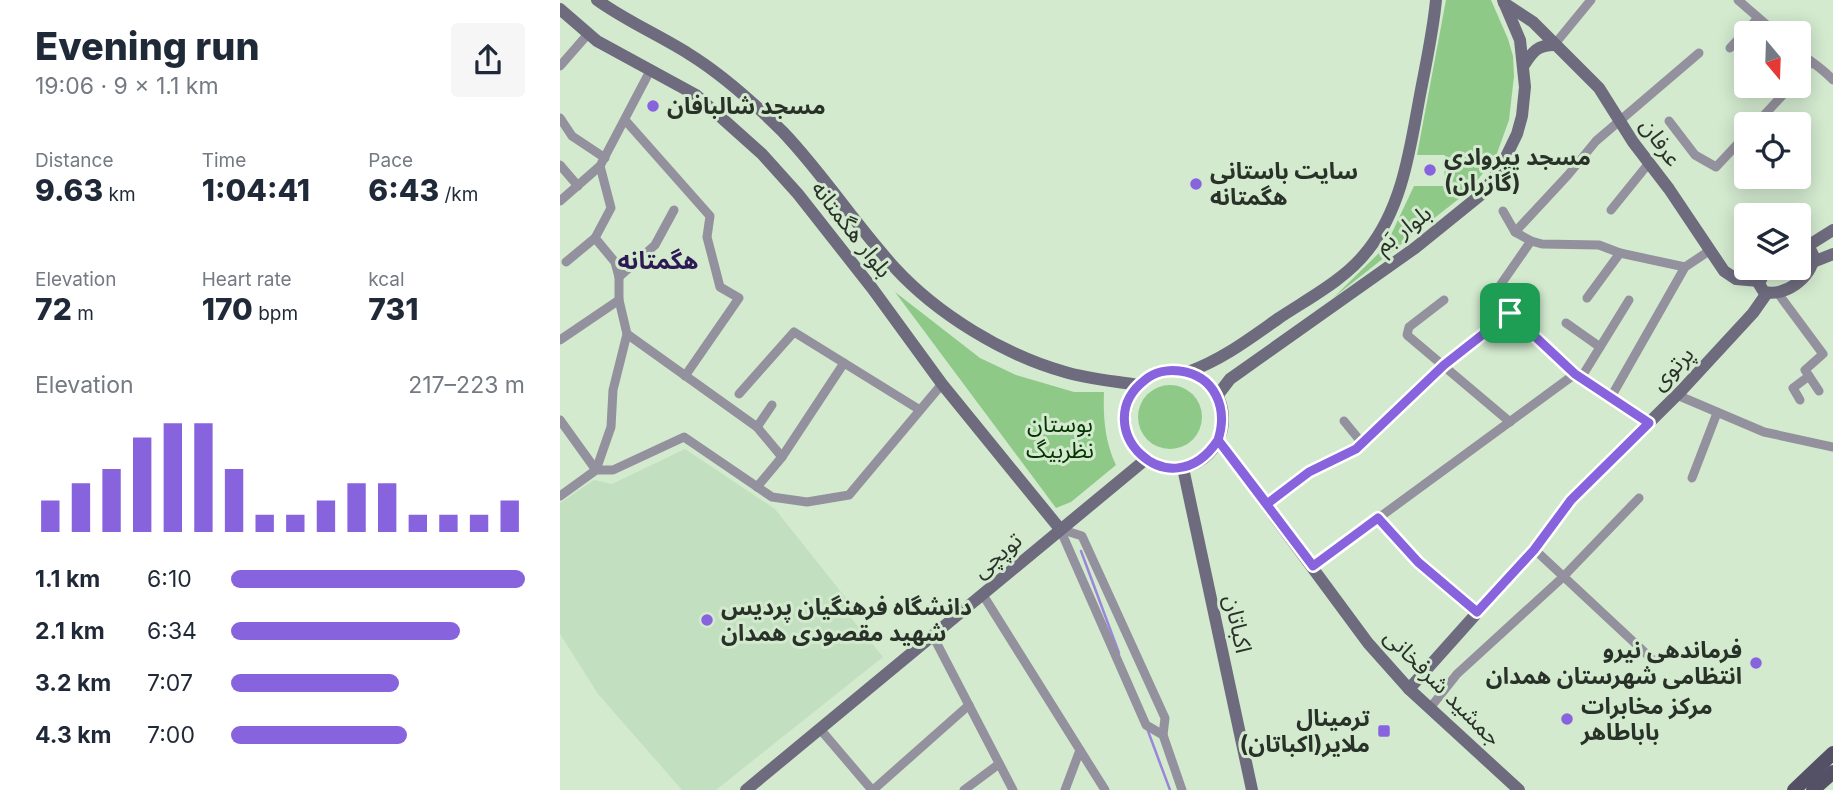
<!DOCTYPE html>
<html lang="en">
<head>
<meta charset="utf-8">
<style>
	body { margin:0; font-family:Inter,"Noto Sans Arabic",sans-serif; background:#f6f6f7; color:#1f2937; height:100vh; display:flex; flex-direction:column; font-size:26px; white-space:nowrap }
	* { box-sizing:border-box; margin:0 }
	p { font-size:23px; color:#747a83 }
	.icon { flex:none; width:38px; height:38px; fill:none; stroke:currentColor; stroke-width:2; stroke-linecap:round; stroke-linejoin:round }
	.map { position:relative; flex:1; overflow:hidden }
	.sheet { display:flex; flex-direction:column; background:#fff; width:560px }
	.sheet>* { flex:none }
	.needle { width:46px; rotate:161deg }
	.tools { position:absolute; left:1174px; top:21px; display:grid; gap:14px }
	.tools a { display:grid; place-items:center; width:77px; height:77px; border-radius:7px; background:#fff; box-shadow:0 4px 18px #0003; font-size:35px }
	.pin { position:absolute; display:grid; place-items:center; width:60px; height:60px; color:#fff; margin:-30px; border-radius:14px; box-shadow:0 4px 10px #0006 }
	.round { display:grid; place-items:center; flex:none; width:74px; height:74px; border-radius:7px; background:#f6f6f7 }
	.summary { display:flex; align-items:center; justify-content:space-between; height:119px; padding:0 35px }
	h1 { font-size:38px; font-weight:800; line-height:52px }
	.metrics { display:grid; grid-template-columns:repeat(3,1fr); gap:10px; height:119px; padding:7px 35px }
	.metrics div { display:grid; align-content:center }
	.metrics b { font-size:30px; font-weight:800 }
	.metrics small { font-size:19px; font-weight:400 }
	.metrics p { font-size:19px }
	.chart { height:196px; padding:14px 35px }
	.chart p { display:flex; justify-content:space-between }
	.chart svg { width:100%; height:126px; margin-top:7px; stroke:#8863de; stroke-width:6 }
	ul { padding:0 35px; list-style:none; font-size:23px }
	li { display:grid; grid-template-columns:112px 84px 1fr; align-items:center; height:52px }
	li i { height:18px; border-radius:9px; background:#8863de }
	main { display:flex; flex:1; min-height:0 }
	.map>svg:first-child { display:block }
	.built { fill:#c2dfbf }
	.green { fill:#8fc988 }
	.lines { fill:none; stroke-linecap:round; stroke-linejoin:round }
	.stream { stroke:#9b86db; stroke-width:2.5 }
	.street { stroke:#94919e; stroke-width:9 }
	.secondary { stroke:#6e6b7e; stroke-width:12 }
	.primary { stroke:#545066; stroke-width:14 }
	.route-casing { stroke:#fff; stroke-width:14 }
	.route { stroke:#8863de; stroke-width:9 }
	.poi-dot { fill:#8863de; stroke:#d3eacf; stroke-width:2.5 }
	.labels { text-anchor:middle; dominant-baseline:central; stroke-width:6; stroke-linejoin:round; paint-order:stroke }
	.poi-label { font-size:23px; font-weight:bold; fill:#293228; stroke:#d3eacf; text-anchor:start }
	.street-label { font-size:23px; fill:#293228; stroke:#d3eacf }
	.park-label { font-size:23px; fill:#043401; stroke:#d3eacf }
	.neighbourhood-label { font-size:24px; font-weight:bold; fill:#2d1a54; stroke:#d3eacf }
</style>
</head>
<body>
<main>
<section class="sheet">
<div class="summary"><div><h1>Evening run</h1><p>19:06 · 9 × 1.1 km</p></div><a class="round"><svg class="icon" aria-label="share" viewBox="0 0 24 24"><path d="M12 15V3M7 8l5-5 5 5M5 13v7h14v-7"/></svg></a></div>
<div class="metrics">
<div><p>Distance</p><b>9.63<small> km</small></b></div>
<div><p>Time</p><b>1:04:41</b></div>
<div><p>Pace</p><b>6:43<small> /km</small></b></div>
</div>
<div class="metrics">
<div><p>Elevation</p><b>72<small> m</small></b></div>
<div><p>Heart rate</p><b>170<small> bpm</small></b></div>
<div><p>kcal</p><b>731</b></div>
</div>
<div class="chart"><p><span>Elevation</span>217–223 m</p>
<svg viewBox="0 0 160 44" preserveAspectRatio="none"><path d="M5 44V33M15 44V27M25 44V22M35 44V11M45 44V6M55 44V6M65 44V22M75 44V38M85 44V38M95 44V33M105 44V27M115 44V27M125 44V38M135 44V38M145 44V38M155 44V33"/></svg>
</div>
<ul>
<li><b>1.1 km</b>6:10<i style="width:100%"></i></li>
<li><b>2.1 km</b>6:34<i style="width:78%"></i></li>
<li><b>3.2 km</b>7:07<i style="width:57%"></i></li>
<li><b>4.3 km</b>7:00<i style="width:60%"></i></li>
</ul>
</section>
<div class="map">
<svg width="1273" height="790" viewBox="0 0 1273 790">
	<rect width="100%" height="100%" fill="#d3eacf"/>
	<polygon class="built" points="125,449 215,509 289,602 283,608 323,657 156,790 122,790 38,694 0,634 0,503 34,480 52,484"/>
	<g class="green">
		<polygon points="886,0 931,0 948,39 953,56 954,76 949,120 936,156 910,190 773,298 818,254 828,241 854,186 884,186 885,155 857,155"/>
		<path d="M335,292L420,358L456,375L514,392H544C543,417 545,442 556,465L511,502L496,508Z"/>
		<circle cx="610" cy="417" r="32"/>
	</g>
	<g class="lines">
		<g class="stream">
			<polyline points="521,551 559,653"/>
			<polyline points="588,731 610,790"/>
		</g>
		<g class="street">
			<polyline points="1178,0 1216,33"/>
			<polyline points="994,45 1031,0"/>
			<polyline points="1170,48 1198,18"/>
			<path d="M1239,52C1252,63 1261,67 1273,80"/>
			<polyline points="0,66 28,34"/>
			<polyline points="1239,76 1251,62"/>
			<polyline points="0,118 12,136 45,158"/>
			<polyline points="65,120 150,216 147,237 160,287 179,298 125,376"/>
			<polyline points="1109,121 1135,155 1156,167 1186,135"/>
			<polyline points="1196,124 1231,86"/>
			<polyline points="0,165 18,186"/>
			<polyline points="0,201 40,166 91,69"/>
			<polyline points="1051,210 1089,163"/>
			<polyline points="943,211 955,232 971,241 982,244 1039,245 1060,253 1125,267"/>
			<polyline points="955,232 1008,175 1036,141 1139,53"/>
			<polyline points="35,238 55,262 59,277 59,300 67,334 53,390 51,427 36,470"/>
			<polyline points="971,241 939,287 940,302 1015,374 1089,423"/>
			<polyline points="6,262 35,238 51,208 40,166"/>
			<polyline points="59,277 95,245 114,210"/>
			<polyline points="1217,292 1263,354 1245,370 1259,391"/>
			<polyline points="1027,298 1060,253"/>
			<polyline points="884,300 849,327 847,335 950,422"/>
			<polyline points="1006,323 1040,347"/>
			<polyline points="67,334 197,427 222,457 197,487"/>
			<polyline points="0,340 59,300"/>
			<polyline points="1021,378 1069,300"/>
			<polyline points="179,394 234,332 360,410"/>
			<polyline points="1117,395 1204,432 1273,447"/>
			<polyline points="1051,397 1125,267 1149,251"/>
			<polyline points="1240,400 1233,388 1249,376"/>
			<polyline points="0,420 36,470"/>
			<polyline points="784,421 802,443"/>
			<polyline points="197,427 212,405"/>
			<polyline points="222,457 284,363"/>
			<polyline points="1132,478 1157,413"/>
			<polyline points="0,496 36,470 53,470 124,437 212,497 247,502 289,495 382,384"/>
			<polyline points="707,504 749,472 796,449 884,365 950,313"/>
			<polyline points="818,518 858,562 917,612"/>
			<polyline points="500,529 522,536 605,718 603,735 622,790"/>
			<polyline points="500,529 586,725 603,735"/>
			<polyline points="974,549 1093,660"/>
			<polyline points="753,566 1015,374"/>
			<polyline points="423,595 545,790"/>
			<polyline points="373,636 453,790"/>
			<polyline points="870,708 897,674 1002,578 1079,498"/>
			<polyline points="260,729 312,790"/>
			<polyline points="313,790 409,705"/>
			<polyline points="404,790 439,764"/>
			<polyline points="505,790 520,750"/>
		</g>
		<g class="secondary">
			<path d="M37,0C66,21 99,35 129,54C163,75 195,104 223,132C263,174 295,224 334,267C377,314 444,355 505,372C528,379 554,381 578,385"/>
			<polyline points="944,3 973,22 1039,88 1073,142 1109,189 1164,271 1176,279 1199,281"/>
			<polyline points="0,9 37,41 136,95 202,154 238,194 312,288 382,384 500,529"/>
			<path d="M964,65C973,51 978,45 994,45"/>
			<polyline points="1246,247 1273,230"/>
			<polyline points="1253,262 1273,254"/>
			<path d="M1206,268L1199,284L1204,292C1226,296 1250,279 1254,257L1250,249L1239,247"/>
			<circle cx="614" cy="419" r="49"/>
			<path d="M628,372C663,359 689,339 719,318C749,298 786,279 808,250C843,206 850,148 860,95C866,63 873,32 876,0"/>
			<polyline points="657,396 670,379 855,248 923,193 941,167 957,134 962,116 965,87 960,40 943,0"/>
			<polyline points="658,440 808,643 849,689 959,790"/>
			<polyline points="623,468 692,790"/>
			<polyline points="849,689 974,549 1011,500 1121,391 1193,313 1207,293"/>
			<polyline points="186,790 585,460"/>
		</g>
		<g class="primary">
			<polyline points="1234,790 1273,753"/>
			<polyline points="1253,790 1273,772"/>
		</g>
	</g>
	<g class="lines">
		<defs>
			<path id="route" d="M950,313L884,365L796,449L749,472L707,504L658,440C610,513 525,426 585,380C594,372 608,369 620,371C656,376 668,409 658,440L753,566L818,518L858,562L917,612L974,550L1011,500L1089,423L1015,374L950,313"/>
		</defs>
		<use href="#route" class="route-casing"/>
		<use href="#route" class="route"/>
	</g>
	<g class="poi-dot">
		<circle cx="93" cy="106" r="7"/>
		<circle cx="870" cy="170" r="7"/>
		<circle cx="636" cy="184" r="7"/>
		<circle cx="147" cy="620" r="7"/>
		<circle cx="1196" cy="663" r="7"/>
		<circle cx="1007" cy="719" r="7"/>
		<rect x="817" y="724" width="14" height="14" rx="3.5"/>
	</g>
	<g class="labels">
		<g class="poi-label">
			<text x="107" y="106">مسجد شالبافان</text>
			<text x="884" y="157">مسجد پیروادی<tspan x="884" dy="26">(گازران)</tspan></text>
			<text x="650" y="171">سایت باستانی<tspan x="650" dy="26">هگمتانه</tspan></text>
			<text x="161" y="607">دانشگاه فرهنگیان پردیس<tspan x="161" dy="26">شهید مقصودی همدان</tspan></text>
			<text x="1182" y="650" text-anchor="end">فرماندهی نیرو<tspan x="1182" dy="26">انتظامی شهرستان همدان</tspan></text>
			<text x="1021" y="706">مرکز مخابرات<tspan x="1021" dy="26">باباطاهر</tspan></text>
			<text x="810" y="718" text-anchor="end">ترمینال<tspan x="810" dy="26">ملایر(اکباتان)</tspan></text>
		</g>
		<g class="street-label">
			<text transform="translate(1101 142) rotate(55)">عرفان</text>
			<text transform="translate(292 229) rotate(52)">بلوار هگمتانه</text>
			<text transform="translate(843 229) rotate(-37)">بلوار بَم</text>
			<text transform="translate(1112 368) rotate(-46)">پرتوی</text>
			<text transform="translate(437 555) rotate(-40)">توپچی</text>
			<text transform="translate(678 624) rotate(78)">اکباتان</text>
			<text transform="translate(883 687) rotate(45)">جمشید شرفخانی</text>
		</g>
		<g class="park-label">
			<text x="500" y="424">بوستان<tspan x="500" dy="26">نظربیگ</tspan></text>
		</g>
		<g class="neighbourhood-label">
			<text x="98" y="260">هگمتانه</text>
		</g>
	</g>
</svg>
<div class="tools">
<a><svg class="needle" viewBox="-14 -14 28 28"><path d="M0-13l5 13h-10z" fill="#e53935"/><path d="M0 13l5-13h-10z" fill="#747a83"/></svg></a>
<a><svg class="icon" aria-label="locate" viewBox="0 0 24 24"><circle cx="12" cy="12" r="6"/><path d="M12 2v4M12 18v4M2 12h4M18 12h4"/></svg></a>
<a><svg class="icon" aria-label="layers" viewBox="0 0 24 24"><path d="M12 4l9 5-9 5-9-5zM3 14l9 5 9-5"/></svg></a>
</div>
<div class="pin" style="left:950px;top:313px;background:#1e9e55"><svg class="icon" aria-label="arrive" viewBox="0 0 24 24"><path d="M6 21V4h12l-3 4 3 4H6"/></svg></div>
</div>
</main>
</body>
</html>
